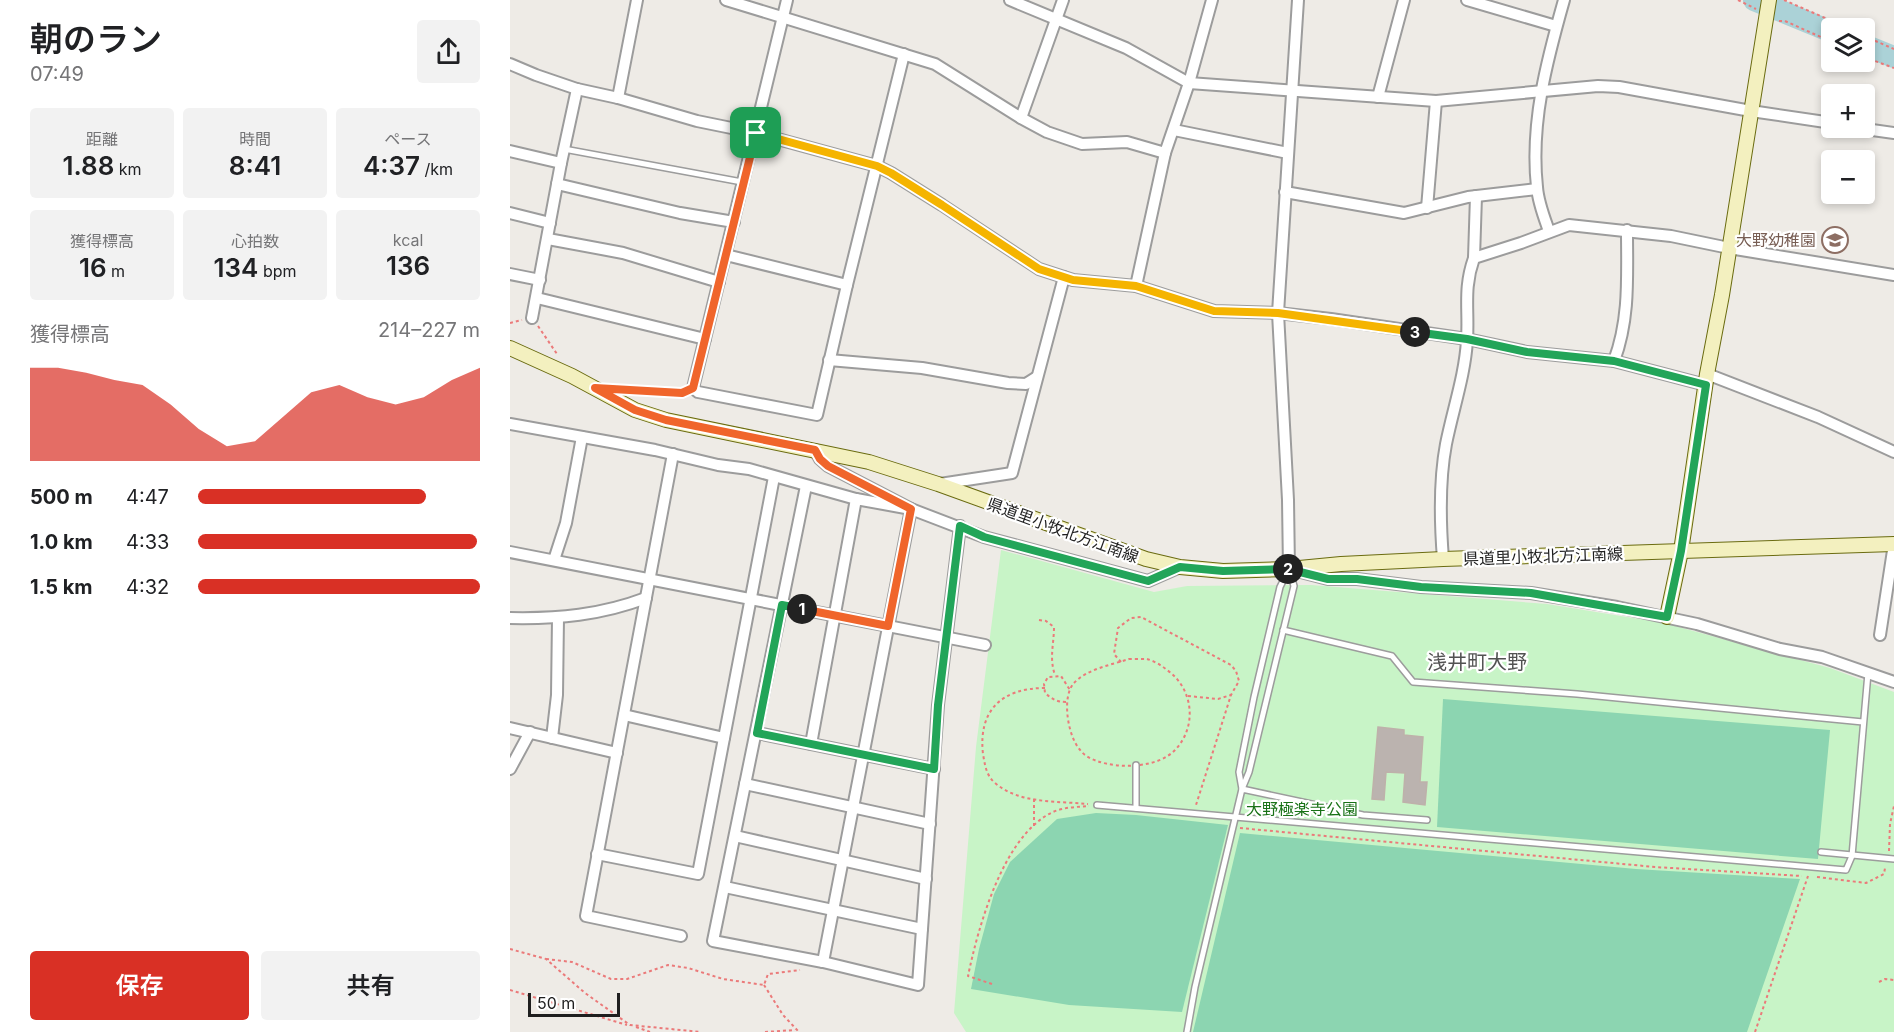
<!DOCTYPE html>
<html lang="ja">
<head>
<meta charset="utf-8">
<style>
	body { margin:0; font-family:Inter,"Noto Sans JP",sans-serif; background:#f2f2f2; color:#202124; height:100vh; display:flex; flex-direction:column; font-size:22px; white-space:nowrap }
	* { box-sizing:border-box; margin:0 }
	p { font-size:20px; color:#757577 }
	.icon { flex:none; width:33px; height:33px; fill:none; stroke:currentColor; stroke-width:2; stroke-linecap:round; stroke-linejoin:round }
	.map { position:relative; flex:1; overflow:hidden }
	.panel { display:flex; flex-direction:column; background:#fff; width:510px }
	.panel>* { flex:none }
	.buttons { position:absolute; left:1311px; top:18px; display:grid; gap:12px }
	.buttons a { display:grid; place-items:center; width:54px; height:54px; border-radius:6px; background:#fff; box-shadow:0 3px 9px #0003; font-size:30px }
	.scale { position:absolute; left:18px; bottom:15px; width:92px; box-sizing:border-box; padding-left:6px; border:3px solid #1f1f1f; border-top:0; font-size:16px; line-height:21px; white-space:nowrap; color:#1f1f1f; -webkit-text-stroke:4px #fff; paint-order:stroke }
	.pin { position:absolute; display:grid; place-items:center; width:51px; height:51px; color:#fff; margin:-26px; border-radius:12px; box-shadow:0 3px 9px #0006 }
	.km { position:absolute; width:30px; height:30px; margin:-15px; border-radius:50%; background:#222; color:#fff; font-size:16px; line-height:30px; text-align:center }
	.round { display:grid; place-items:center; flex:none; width:63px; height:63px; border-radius:6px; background:#f2f2f2 }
	.headline { display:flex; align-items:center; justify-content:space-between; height:102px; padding:0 30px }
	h1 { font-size:33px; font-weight:600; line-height:45px }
	.figures { display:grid; grid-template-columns:repeat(3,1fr); gap:9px; height:102px; padding:6px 30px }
	.figures div { display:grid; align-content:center; border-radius:6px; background:#f2f2f2; text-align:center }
	.figures b { font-size:26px; font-weight:600 }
	.figures small { font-size:16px; font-weight:400 }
	.figures p { font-size:16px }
	.chart { height:168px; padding:12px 30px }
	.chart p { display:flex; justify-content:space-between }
	.chart svg { width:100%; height:108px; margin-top:6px; fill:#d93025; opacity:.7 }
	.button { display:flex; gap:12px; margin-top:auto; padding:12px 30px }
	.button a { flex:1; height:69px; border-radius:6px; background:#d93025; color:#fff; font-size:24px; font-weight:600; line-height:69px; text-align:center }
	.button a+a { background:#f2f2f2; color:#202124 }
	ul { padding:0 30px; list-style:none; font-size:20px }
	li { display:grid; grid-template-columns:96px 72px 1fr; align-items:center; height:45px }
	li i { height:15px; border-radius:8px; background:#d93025 }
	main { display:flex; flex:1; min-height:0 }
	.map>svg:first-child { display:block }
	.park { fill:#c8f4c7 }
	.pitch { fill:#8cd5b1 }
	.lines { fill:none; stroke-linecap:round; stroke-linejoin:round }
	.river { stroke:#abd2d7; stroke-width:22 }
	.building { fill:#bbb3af; stroke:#beb1aa; stroke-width:1.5 }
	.lane-casing { stroke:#9c9c9c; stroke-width:8 }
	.street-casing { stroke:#9c9c9c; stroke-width:14 }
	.secondary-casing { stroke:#6a6b10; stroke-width:16 }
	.path { stroke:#eb7a7a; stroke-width:2; stroke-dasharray:3 3; stroke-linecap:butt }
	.lane { stroke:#fff; stroke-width:5 }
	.street { stroke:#fff; stroke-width:10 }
	.secondary { stroke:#f3f0bf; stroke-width:14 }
	.split-1-casing { stroke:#fff; stroke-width:12 }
	.split-2-casing { stroke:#fff; stroke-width:12 }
	.split-3-casing { stroke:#fff; stroke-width:12 }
	.split-4-casing { stroke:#fff; stroke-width:12 }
	.split-1 { stroke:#f0652b; stroke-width:8 }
	.split-2 { stroke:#22a559; stroke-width:8 }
	.split-3 { stroke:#22a559; stroke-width:8 }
	.split-4 { stroke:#f5b400; stroke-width:8 }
	.labels { text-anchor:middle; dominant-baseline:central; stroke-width:4.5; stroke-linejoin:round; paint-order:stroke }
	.education-label { font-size:16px; fill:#785e54; stroke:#fff; text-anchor:end }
	.street-label { font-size:16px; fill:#1f1f1f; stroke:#fff }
	.park-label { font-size:16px; fill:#197217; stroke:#fff }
	.quarter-label { font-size:20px; fill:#525252; stroke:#fff }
</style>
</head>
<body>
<main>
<section class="panel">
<div class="headline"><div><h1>朝のラン</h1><p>07:49</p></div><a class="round"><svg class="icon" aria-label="share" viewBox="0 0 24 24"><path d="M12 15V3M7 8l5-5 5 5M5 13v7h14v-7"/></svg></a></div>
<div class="figures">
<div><p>距離</p><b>1.88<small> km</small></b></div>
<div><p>時間</p><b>8:41</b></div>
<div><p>ペース</p><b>4:37<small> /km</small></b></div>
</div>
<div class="figures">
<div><p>獲得標高</p><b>16<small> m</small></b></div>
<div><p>心拍数</p><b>134<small> bpm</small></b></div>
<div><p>kcal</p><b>136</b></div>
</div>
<div class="chart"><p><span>獲得標高</span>214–227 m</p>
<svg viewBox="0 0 160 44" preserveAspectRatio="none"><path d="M0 44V6L10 6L20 8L30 11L40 13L50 21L60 31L70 38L80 36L90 26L100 16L110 13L120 18L130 21L140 18L150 11L160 6V44z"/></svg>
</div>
<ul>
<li><b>500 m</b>4:47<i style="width:81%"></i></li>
<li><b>1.0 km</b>4:33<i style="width:99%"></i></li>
<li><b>1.5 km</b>4:32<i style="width:100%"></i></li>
</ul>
<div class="button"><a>保存</a><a>共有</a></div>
</section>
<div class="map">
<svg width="1384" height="1032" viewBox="0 0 1384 1032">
	<rect width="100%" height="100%" fill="#eeebe6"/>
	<polygon class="park" points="491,550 644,592 677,586 801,585 1037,604 1154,623 1320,668 1384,692 1384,1032 456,1032 444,1013 466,747"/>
	<g class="pitch">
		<polygon points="933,699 1320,730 1308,859 927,827"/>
		<polygon points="586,813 626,815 718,825 672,1012 559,1005 461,989 469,949 484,894 500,862 547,819"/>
		<polygon points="730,833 1126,869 1290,879 1237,1032 683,1032"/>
	</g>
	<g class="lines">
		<g class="river">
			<polyline points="1244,0 1322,32"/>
			<polyline points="1354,45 1384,57"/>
		</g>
	</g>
	<polygon class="building" points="868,727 894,730 894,735 913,737 910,782 917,782 915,805 893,802 895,773 876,772 874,800 862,799"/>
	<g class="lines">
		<defs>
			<g id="lane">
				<polyline points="54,149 232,182"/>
				<polygon points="779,569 784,586 739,772 732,789 729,772 744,697 770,587"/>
				<polyline points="773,630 882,656 903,682 1067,694 1353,722"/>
				<polyline points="626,765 626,808"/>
				<polyline points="587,805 1336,870 1342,856 1358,673"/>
				<polyline points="1311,852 1384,859"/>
				<polyline points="677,1032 685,987 732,789 853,815 917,820"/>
			</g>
			<g id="street">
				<polyline points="216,0 425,64 511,118 537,132 572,144 617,142 655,153"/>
				<polyline points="277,0 183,388 188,392 307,415 337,285 394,54"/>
				<polyline points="500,0 616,48 679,83 926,101 1088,86 1109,87 1241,111 1322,123"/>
				<polyline points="788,0 768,313 778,500 779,569 818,579 847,579 911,587 1021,593 1107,607 1187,624 1270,649 1312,657 1384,682"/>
				<polyline points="957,0 1046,26"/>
				<polyline points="0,64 26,75 67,89 108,98 187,121 246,133 367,166 381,173 432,205 529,269 563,280 626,286 704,311 768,313 821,319 957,339 1017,352 1104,361 1196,385"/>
				<polyline points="868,97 894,0"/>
				<polyline points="108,98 127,0"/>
				<polyline points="511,118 553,0"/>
				<polyline points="1348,128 1384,133"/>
				<polyline points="664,130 778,153"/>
				<polyline points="0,151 51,163"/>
				<polyline points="47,184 170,213 224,222"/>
				<polyline points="775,192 894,213 958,197 1027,189"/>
				<polyline points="917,208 926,101"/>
				<polyline points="0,213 40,223"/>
				<path d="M1039,231C1034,217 1028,202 1027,187C1020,123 1037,60 1054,0"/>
				<polyline points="38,239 113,253 209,282"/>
				<polyline points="216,255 337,285"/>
				<polyline points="964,258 966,196"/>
				<polyline points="0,274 30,280"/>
				<polyline points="626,286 655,153 679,83 702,0"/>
				<polyline points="27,298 195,339"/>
				<polyline points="22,318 51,163 67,89"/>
				<polyline points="319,360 412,368 498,383 516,384 527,377"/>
				<path d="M1104,361C1120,318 1117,276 1117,230"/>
				<polyline points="1197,374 1308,417 1384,452"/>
				<polyline points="0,424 145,450 208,465 239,469 346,499 401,509"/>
				<polyline points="305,450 310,459 318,466 401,509 474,537 638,581 670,567"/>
				<polyline points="163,454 76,916 171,936"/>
				<polyline points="430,484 502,473 554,277"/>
				<polyline points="296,486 203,941 313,962 408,985 428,705 450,526"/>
				<polyline points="0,552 475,645"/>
				<path d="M933,559C930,521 929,481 936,444C943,409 955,375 957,340C959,309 953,289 964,258L1011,243L1059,225L1161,236L1219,248L1384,275"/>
				<polyline points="44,560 56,523 72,437"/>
				<path d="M0,618C48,619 91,615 136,598"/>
				<polyline points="1370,635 1384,544"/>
				<polyline points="114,715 214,738"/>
				<polyline points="0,728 107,753"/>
				<polyline points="247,733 424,769"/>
				<polyline points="42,738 47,695 48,618"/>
				<polyline points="301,744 346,499"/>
				<polyline points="0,769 20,732"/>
				<polyline points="235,784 420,824"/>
				<polyline points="225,836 416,879"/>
				<polyline points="87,854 188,874 264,477"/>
				<polyline points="215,887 412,929"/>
				<polyline points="313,962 401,509"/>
			</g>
			<g id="secondary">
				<polyline points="0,348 62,376 125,410 156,420 359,462 428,484 636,559 670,567 713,571 779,569 831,564 933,559 1384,544"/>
				<polyline points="1157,617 1171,551 1197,374 1212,295 1259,0"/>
			</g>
		</defs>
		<use href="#lane" class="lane-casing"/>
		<use href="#street" class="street-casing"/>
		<use href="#secondary" class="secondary-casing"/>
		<g class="path">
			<polyline points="1228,0 1246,9"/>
			<polyline points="1274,0 1338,28"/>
			<polyline points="1269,21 1275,21 1322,42"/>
			<polyline points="1354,36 1384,49"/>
			<polyline points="1354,57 1384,68"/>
			<polyline points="0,323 12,320"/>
			<polyline points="28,326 47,354"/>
			<polyline points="118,390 172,393"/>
			<path d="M529,620L536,621L544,627C544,644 539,658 545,675"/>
			<path d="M619,659C624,659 631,659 637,659C644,661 651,665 657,670C683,688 688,726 665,750C648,768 609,769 587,761C581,759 575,756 571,751C558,738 551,697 564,683C577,669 601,665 619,659Z"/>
			<polyline points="611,662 604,654 608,628 621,618 631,617 721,665 726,671 729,681 721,695 686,805"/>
			<path d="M535,688C492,688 468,710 473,754C475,765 476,775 485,783C509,804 548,801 578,804"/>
			<polyline points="678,696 708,699 721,695"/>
			<path d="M556,702C547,702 542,699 535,693L534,684L538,677L551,676L560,690"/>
			<polyline points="524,826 524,799"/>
			<polyline points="730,828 1145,867 1292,876"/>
			<polyline points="1379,851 1380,824 1384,806"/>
			<polyline points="1307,877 1356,883 1374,874 1375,868"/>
			<polyline points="0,949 36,959 75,993 120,1025 191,1032"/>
			<polyline points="36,959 62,962 101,979 117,979 158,965 178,968 213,979 254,985 258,974 290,970"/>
			<polyline points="1369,982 1375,979 1384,980"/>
			<path d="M482,984L458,976C468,928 493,835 543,812C554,807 567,807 579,806"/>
			<polyline points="254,985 273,1015 289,1032"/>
			<polyline points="0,990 117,1025"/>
			<polyline points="126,1027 140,1032"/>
			<polyline points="255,1032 285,1030"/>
			<polyline points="1245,1032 1298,876"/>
		</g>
		<use href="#lane" class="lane"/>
		<use href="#street" class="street"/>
		<use href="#secondary" class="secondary"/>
	</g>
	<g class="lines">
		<defs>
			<polyline id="split-1" points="246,133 183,388 172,393 85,388 125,410 156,420 305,450 310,459 318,466 401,509 378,626 292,609"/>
			<polyline id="split-2" points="292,609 272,605 247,733 424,769 428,705 450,526 474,537 638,581 670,567 713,571 778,569"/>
			<polyline id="split-3" points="778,569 818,579 847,579 911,587 1021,593 1157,617 1171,551 1196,385 1104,361 1017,352 957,339 905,332"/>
			<polyline id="split-4" points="246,133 367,166 381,173 432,205 529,269 563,280 626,286 704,311 768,313 905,332"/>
		</defs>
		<use href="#split-1" class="split-1-casing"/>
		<use href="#split-2" class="split-2-casing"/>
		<use href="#split-3" class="split-3-casing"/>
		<use href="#split-4" class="split-4-casing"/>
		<use href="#split-1" class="split-1"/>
		<use href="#split-2" class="split-2"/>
		<use href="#split-3" class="split-3"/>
		<use href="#split-4" class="split-4"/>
	</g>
	<defs>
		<symbol id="school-ring" viewBox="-11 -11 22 22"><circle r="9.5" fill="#fff" stroke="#8d6e63" stroke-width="1.5"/><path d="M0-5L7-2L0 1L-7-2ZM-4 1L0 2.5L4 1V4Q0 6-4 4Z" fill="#8d6e63"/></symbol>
	</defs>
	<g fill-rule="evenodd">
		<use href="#school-ring" x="1310" y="225" width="30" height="30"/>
	</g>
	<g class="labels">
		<g class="education-label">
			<text x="1306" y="240">大野幼稚園</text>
		</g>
		<g class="street-label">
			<text transform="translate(553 530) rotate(20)">県道里小牧北方江南線</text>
			<text transform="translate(1033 556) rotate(-2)">県道里小牧北方江南線</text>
		</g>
		<g class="park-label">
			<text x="792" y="809">大野極楽寺公園</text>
		</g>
		<g class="quarter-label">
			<text x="967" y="662">浅井町大野</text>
		</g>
	</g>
</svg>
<div class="buttons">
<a><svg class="icon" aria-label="layers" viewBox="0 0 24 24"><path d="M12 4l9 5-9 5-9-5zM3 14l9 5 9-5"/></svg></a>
<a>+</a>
<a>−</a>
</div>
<div class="scale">50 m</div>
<div class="pin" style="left:246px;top:133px;background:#1e9e55"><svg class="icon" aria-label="arrive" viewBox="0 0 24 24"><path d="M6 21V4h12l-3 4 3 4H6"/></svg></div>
<b class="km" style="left:292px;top:609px">1</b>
<b class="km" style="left:778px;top:569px">2</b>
<b class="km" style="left:905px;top:332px">3</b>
</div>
</main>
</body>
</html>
